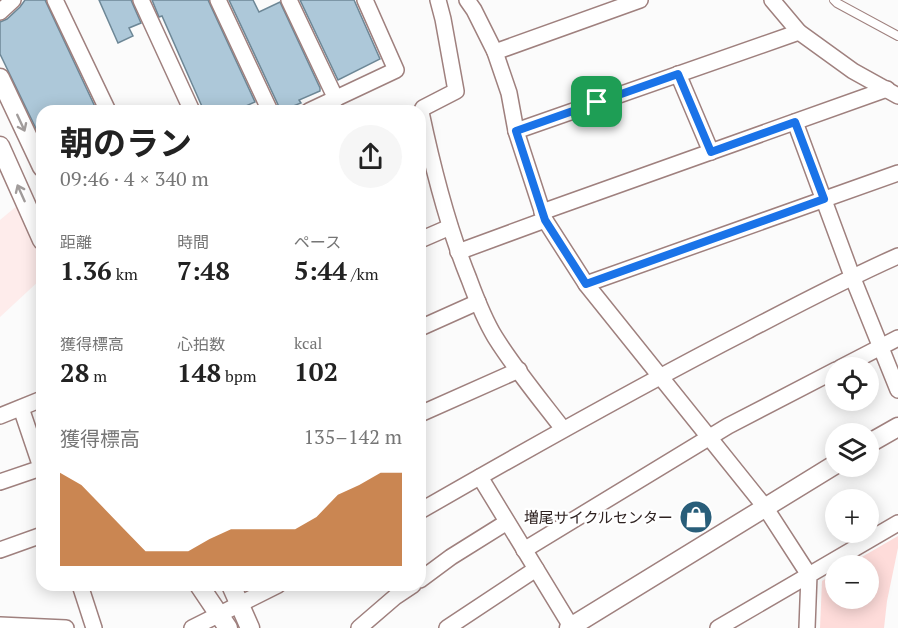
<!DOCTYPE html>
<html lang="ja">
<head>
<meta charset="utf-8">
<style>
	body { margin:0; font-family:"PT Serif","Noto Sans JP",serif; background:#f6f6f6; color:#222; height:100vh; display:flex; flex-direction:column; font-size:22px; white-space:nowrap }
	* { box-sizing:border-box; margin:0 }
	p { font-size:20px; color:#767676 }
	.icon { flex:none; width:33px; height:33px; fill:none; stroke:currentColor; stroke-width:2; stroke-linecap:round; stroke-linejoin:round }
	.map { position:relative; flex:1; overflow:hidden }
	.details { position:absolute; left:36px; top:105px; width:390px; height:486px; display:flex; flex-direction:column; background:#fff; border-radius:18px; box-shadow:0 3px 15px #0003 }
	.details>* { flex:none }
	.fabs { position:absolute; left:825px; top:357px; display:grid; gap:12px }
	.fabs a { display:grid; place-items:center; width:54px; height:54px; border-radius:50%; background:#fff; box-shadow:0 3px 15px #0003; font-size:30px }
	.pin { position:absolute; display:grid; place-items:center; width:51px; height:51px; color:#fff; margin:-26px; border-radius:12px; box-shadow:0 3px 9px #0006 }
	.round { display:grid; place-items:center; flex:none; width:63px; height:63px; border-radius:32px; background:#f6f6f6 }
	.summary { display:flex; align-items:center; justify-content:space-between; height:102px; padding:0 24px }
	h1 { font-size:33px; font-weight:700; line-height:45px }
	.stats { display:grid; grid-template-columns:repeat(3,1fr); gap:9px; height:102px; padding:6px 24px }
	.stats div { display:grid; align-content:center }
	.stats b { font-size:26px; font-weight:700 }
	.stats small { font-size:16px; font-weight:400 }
	.stats p { font-size:16px }
	.chart { height:168px; padding:12px 24px }
	.chart p { display:flex; justify-content:space-between }
	.chart svg { width:100%; height:108px; margin-top:6px; fill:#b45309; opacity:.7 }
	.map>svg:first-child { display:block }
	.built { fill:#feeceb }
	.green { fill:#fedcda }
	.building { fill:#adc8d9; stroke:#6d8796; stroke-width:1.5 }
	.lines { fill:none; stroke-linecap:round; stroke-linejoin:round }
	.service-casing { stroke:#9f807e; stroke-width:10 }
	.minor-casing { stroke:#9f807e; stroke-width:18 }
	.tertiary-casing { stroke:#9f807e; stroke-width:21 }
	.service { stroke:#fff; stroke-width:8 }
	.minor { stroke:#fff; stroke-width:15 }
	.tertiary { stroke:#fff; stroke-width:18 }
	.oneway { stroke:#a19c9b }
	.route-casing { stroke:#fff; stroke-width:12 }
	.route { stroke:#1a73e8; stroke-width:8 }
	.labels { text-anchor:middle; dominant-baseline:central; stroke-width:4.5; stroke-linejoin:round; paint-order:stroke }
	.poi-label { font-size:15px; fill:#2e2221; stroke:#fff; text-anchor:end }
</style>
</head>
<body>
<div class="map">
<svg width="898" height="628" viewBox="0 0 898 628">
	<rect width="100%" height="100%" fill="#fbfbfb"/>
	<polygon class="built" points="18,205 42,258 42,278 0,317 0,220"/>
	<polygon class="green" points="898,536 898,548 887,601 884,628 820,628 822,581 835,573 836,598 868,598 868,566 848,565"/>
	<g class="building">
		<polygon points="25,0 45,0 97,111 42,111 42,141 0,54 0,22 7,19 20,7"/>
		<polygon points="99,0 131,0 141,23 129,28 133,36 118,43"/>
		<polygon points="152,0 208,0 255,102 235,111 204,111 162,16 159,17"/>
		<polygon points="229,0 253,0 259,12 280,2 320,88 320,91 299,100 301,103 281,111"/>
		<polygon points="300,0 354,0 380,59 338,80"/>
	</g>
	<g class="lines">
		<defs>
			<polyline id="service" points="834,0 837,3 898,36"/>
			<g id="minor">
				<polyline points="55,0 108,111"/>
				<polyline points="141,0 192,111"/>
				<polyline points="218,0 270,111"/>
				<polyline points="289,0 336,99"/>
				<path d="M438,0L443,19L456,91L423,108L421,112C433,169 447,225 469,279C476,298 484,319 495,337C515,369 540,399 563,429"/>
				<polyline points="467,0 474,10 495,52 509,93 516,131 545,220 586,284 765,507 809,575 718,628"/>
				<polyline points="772,0 799,32 853,71 898,96"/>
				<polyline points="0,12 13,0"/>
				<polyline points="495,52 640,0"/>
				<polyline points="678,74 711,152"/>
				<polyline points="309,111 396,70 365,0"/>
				<polyline points="795,122 852,276 898,390"/>
				<polyline points="516,131 799,32"/>
				<polyline points="542,212 887,89"/>
				<polyline points="420,240 450,227"/>
				<polyline points="458,252 545,220"/>
				<polyline points="586,284 898,173"/>
				<polyline points="420,328 478,302"/>
				<polyline points="840,368 898,338"/>
				<polyline points="21,408 42,470"/>
				<polyline points="420,414 519,370"/>
				<polyline points="0,416 42,399"/>
				<polyline points="480,477 572,628"/>
				<polyline points="0,482 41,468"/>
				<path d="M420,511C528,449 636,388 747,331C797,305 846,279 898,256"/>
				<polyline points="0,550 42,535"/>
				<polyline points="524,550 728,426 836,370"/>
				<polyline points="420,580 451,557 507,522"/>
				<polyline points="80,585 94,628"/>
				<polyline points="0,625 66,628"/>
				<polyline points="192,628 278,585"/>
				<polyline points="359,628 395,597 413,585"/>
				<polyline points="447,628 536,569"/>
				<polyline points="807,628 809,575 898,523"/>
			</g>
			<g id="tertiary">
				<polyline points="0,78 42,167"/>
				<polyline points="0,146 42,240"/>
				<polyline points="868,444 898,427"/>
				<polyline points="199,585 228,628"/>
				<polyline points="231,585 250,628"/>
				<polyline points="569,628 836,464"/>
			</g>
		</defs>
		<use href="#service" class="service-casing"/>
		<use href="#minor" class="minor-casing"/>
		<use href="#tertiary" class="tertiary-casing"/>
		<use href="#service" class="service"/>
		<use href="#minor" class="minor"/>
		<use href="#tertiary" class="tertiary"/>
	</g>
	<defs><path id="oneway-shaft" d="M-6 0H5M1.5-3L5.5 0L1.5 3" fill="none" stroke-width="1.6" stroke-linecap="round" stroke-linejoin="round" transform="scale(1.5)"/></defs>
	<g class="oneway">
		<use href="#oneway-shaft" transform="translate(21 123) rotate(65)"/>
		<use href="#oneway-shaft" transform="translate(21 193) rotate(-114)"/>
	</g>
	<g class="lines">
		<defs>
			<polygon id="route" points="678,74 711,152 795,122 824,199 586,284 545,220 516,131"/>
		</defs>
		<use href="#route" class="route-casing"/>
		<use href="#route" class="route"/>
	</g>
	<defs>
		<symbol id="shop-disc" viewBox="-11 -11 22 22"><circle r="9.5" fill="#295e7a" stroke="#fff"/><path d="M-5-2.5h2.3a2.7 3.5 0 0 1 5.4 0H5L5.5 6h-11ZM-1.5-2.5h3a1.5 2.3 0 0 0-3 0Z" fill="#fff"/></symbol>
	</defs>
	<g fill-rule="evenodd">
		<use href="#shop-disc" x="677" y="498" width="38" height="38"/>
	</g>
	<g class="labels">
		<g class="poi-label">
			<text x="673" y="517">増尾サイクルセンター</text>
		</g>
	</g>
</svg>
<div class="fabs">
<a><svg class="icon" aria-label="locate" viewBox="0 0 24 24"><circle cx="12" cy="12" r="6"/><path d="M12 2v4M12 18v4M2 12h4M18 12h4"/></svg></a>
<a><svg class="icon" aria-label="layers" viewBox="0 0 24 24"><path d="M12 4l9 5-9 5-9-5zM3 14l9 5 9-5"/></svg></a>
<a>+</a>
<a>−</a>
</div>
<div class="pin" style="left:597px;top:102px;background:#1e9e55"><svg class="icon" aria-label="arrive" viewBox="0 0 24 24"><path d="M6 21V4h12l-3 4 3 4H6"/></svg></div>
<section class="details">
<div class="summary"><div><h1>朝のラン</h1><p>09:46 · 4 × 340 m</p></div><a class="round"><svg class="icon" aria-label="share" viewBox="0 0 24 24"><path d="M12 15V3M7 8l5-5 5 5M5 13v7h14v-7"/></svg></a></div>
<div class="stats">
<div><p>距離</p><b>1.36<small> km</small></b></div>
<div><p>時間</p><b>7:48</b></div>
<div><p>ペース</p><b>5:44<small> /km</small></b></div>
</div>
<div class="stats">
<div><p>獲得標高</p><b>28<small> m</small></b></div>
<div><p>心拍数</p><b>148<small> bpm</small></b></div>
<div><p>kcal</p><b>102</b></div>
</div>
<div class="chart"><p><span>獲得標高</span>135–142 m</p>
<svg viewBox="0 0 160 44" preserveAspectRatio="none"><path d="M0 44V6L10 11L20 20L30 29L40 38L50 38L60 38L70 33L80 29L90 29L100 29L110 29L120 24L130 15L140 11L150 6L160 6V44z"/></svg>
</div>
</section>
</div>
</body>
</html>
